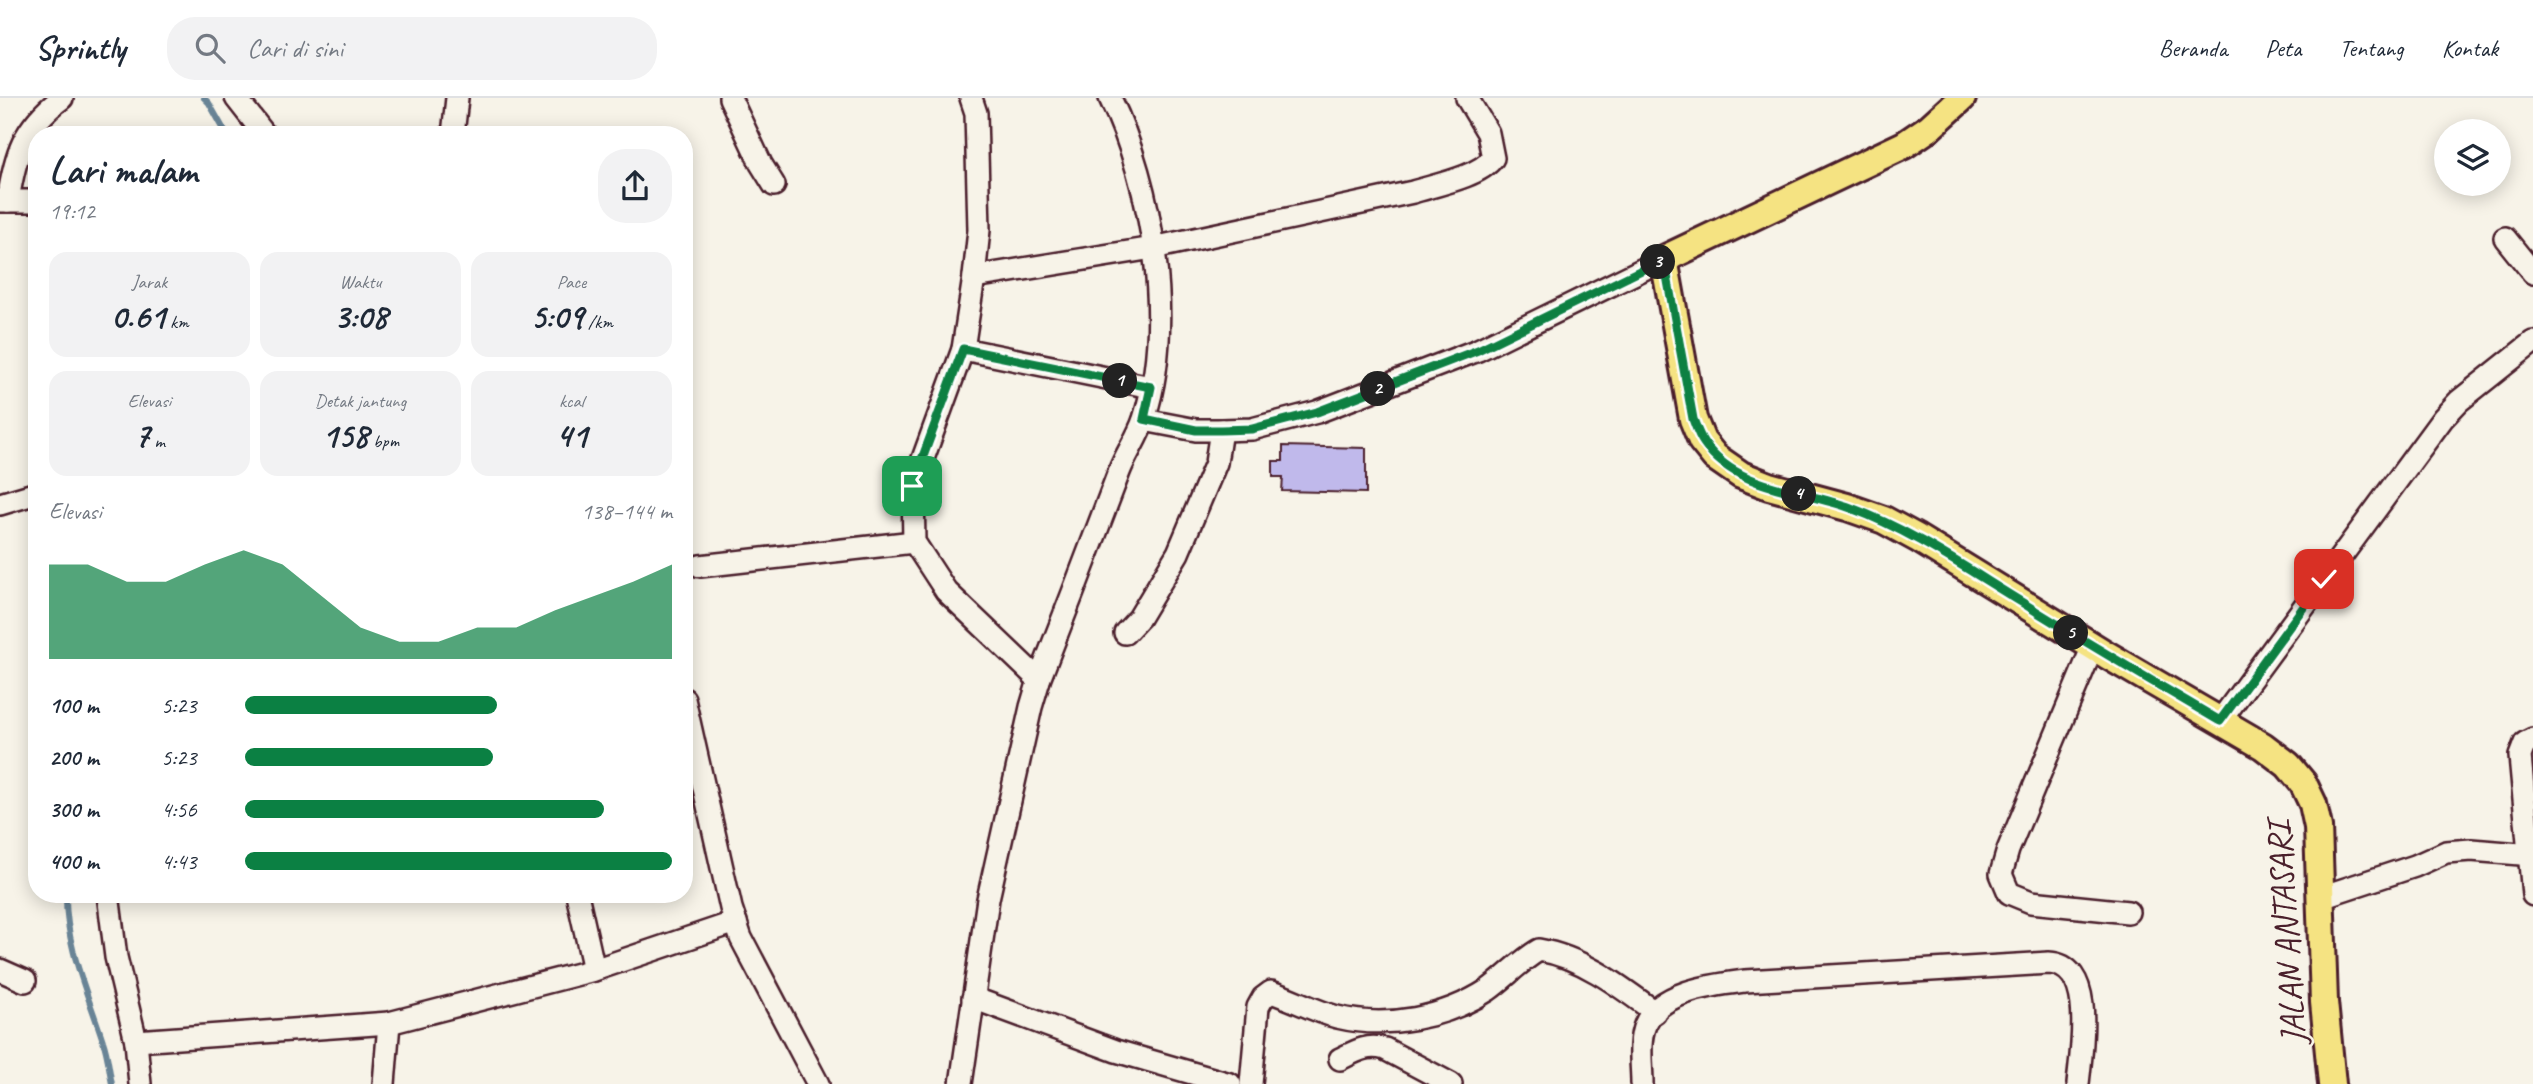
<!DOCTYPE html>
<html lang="id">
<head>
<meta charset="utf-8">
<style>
	body { margin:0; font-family:Caveat,sans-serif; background:#f2f2f3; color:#1f2937; height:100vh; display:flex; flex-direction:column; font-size:26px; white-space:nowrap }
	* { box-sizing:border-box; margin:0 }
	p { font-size:23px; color:#747a83 }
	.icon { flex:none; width:38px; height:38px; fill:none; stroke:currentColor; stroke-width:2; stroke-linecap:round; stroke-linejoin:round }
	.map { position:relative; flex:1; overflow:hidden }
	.drawer { position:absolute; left:28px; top:28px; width:665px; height:777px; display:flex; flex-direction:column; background:#fff; border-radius:28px; box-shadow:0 4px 18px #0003 }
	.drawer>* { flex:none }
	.tools { position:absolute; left:2434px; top:21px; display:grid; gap:14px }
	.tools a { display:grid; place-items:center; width:77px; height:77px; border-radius:50%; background:#fff; box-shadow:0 4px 18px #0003; font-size:35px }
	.pin { position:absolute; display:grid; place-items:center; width:60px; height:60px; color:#fff; margin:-30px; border-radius:14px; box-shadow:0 4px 10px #0006 }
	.km { position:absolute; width:35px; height:35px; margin:-18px; border-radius:50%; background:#222; color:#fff; font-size:19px; line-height:35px; text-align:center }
	.round { display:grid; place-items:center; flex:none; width:74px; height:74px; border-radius:28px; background:#f2f2f3 }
	.head { display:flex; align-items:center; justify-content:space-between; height:119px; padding:0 21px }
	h1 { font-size:38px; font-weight:800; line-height:52px }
	.stats { display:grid; grid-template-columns:repeat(3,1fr); gap:10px; height:119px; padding:7px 21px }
	.stats div { display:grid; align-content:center; border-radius:18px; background:#f2f2f3; text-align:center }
	.stats b { font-size:35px; font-weight:800 }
	.stats small { font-size:19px; font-weight:400 }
	.stats p { font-size:19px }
	.chart { height:196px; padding:14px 21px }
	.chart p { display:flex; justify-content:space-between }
	.chart svg { width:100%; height:126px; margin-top:7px; fill:#0b8043; opacity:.7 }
	ul { padding:0 21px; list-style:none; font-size:23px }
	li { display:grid; grid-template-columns:112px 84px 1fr; align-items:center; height:52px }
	li i { height:18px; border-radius:9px; background:#0b8043 }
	header { display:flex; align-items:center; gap:42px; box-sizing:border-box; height:98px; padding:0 35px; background:#fff; border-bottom:2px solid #e0e1e3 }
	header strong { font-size:33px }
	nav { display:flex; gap:38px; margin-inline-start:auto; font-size:24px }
	.search { width:490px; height:63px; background:#f2f2f3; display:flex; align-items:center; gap:18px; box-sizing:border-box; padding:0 24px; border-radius:28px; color:#747a83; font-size:26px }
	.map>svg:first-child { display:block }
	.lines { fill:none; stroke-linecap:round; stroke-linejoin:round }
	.stream { stroke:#698496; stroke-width:6 }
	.building { fill:#c0b9eb; stroke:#4a1f2b; stroke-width:2 }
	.minor-casing { stroke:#4a1f2b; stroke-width:26 }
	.major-casing { stroke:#4a1f2b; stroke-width:32 }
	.minor { stroke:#f7f3e8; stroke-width:21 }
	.major { stroke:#f5e382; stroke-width:26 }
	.route-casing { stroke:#fff; stroke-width:14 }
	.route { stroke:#0b8043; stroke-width:9 }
	.labels { text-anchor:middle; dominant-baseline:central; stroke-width:5; stroke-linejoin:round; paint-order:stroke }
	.street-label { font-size:35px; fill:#4a1f2b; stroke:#f7f3e8 }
</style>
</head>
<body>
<header>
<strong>Sprintly</strong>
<div class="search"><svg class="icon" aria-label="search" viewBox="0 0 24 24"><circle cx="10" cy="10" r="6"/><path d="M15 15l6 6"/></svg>Cari di sini</div>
<nav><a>Beranda</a><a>Peta</a><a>Tentang</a><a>Kontak</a></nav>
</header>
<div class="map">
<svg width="2533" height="986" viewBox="0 0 2533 986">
	<rect width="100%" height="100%" fill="#f7f3e8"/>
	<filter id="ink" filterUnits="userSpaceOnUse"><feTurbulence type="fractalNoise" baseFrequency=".0143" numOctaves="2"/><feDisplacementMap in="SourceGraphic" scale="14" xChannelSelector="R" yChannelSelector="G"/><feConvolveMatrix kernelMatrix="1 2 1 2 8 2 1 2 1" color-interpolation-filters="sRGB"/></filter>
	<g filter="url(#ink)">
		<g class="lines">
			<g class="stream">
				<polyline points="204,0 209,5 227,37"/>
				<path d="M66,796C65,847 88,896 103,943C108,957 109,972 112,986"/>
			</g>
		</g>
		<polygon class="building" points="1283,348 1366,350 1366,395 1282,393 1283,379 1273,379 1273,363 1283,363"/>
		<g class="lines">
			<defs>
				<g id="minor">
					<polyline points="236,0 265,37"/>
					<polyline points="730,0 761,66 774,87"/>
					<polyline points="971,0 976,15 979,132 974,179 963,251 913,388 914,444 946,493 1039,582"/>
					<polyline points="453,37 457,0"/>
					<polyline points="0,103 37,103"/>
					<path d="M8,103C15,57 23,29 62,0"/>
					<polyline points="2505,140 2533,175"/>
					<path d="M974,179L1153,150L1413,94C1435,87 1479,79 1493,60L1488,35L1467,0"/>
					<polyline points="963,251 1151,289"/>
					<polyline points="1144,322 1196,332 1221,332 1252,331 1317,314 1478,252 1664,161"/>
					<polyline points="0,406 37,395"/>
					<polyline points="700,468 914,444"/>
					<polyline points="1125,535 1139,520 1178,455 1216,365 1221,332"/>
					<polyline points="2093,548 2008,752 2001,776 2009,795 2031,804 2128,814"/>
					<polyline points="684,601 731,810 741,840 818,986"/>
					<polyline points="2220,623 2443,320 2459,303 2533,244"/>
					<polyline points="2533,641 2525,645 2520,658 2533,797"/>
					<polyline points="108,796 116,859 136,943 389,925 594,872 736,824"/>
					<polyline points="577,796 594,872"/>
					<polyline points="2321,799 2415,768 2446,754 2471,752 2533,757"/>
					<polyline points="0,872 25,883"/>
					<polyline points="973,900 1116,953 1230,986"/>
					<polyline points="136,943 140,986"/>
					<path d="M1340,961C1356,953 1367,946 1385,951L1451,986"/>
					<polyline points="384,986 389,925"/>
					<path d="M961,986L988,801L1031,609L1039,582C1066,513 1093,443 1119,374C1126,356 1138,339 1144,321C1175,226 1153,88 1110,0"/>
					<path d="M1251,986L1258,909L1263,900L1271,894C1293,901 1314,913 1337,919C1387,931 1445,920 1488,892C1506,879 1520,863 1539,852C1582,859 1621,889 1655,914"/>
					<path d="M1642,986C1642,967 1638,944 1645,927C1659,893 1714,887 1745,883L2049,865C2097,867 2081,953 2078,986"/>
				</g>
				<polyline id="major" points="1962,0 1929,30 1904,47 1664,161 1693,321 1702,343 1715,359 1741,377 1769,388 1847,409 1884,422 1917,440 2107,557 2263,648 2288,667 2303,685 2313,706 2318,729 2324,904 2332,986"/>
			</defs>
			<use href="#minor" class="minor-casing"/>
			<use href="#major" class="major-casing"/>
			<use href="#minor" class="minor"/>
			<use href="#major" class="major"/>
		</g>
	</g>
	<g class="lines" filter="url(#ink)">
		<defs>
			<path id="route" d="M912,388L963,251L1151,289L1144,321L1196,332H1221L1252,331L1317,314L1478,252L1664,161L1693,321C1696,329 1699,338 1704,345C1736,392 1802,392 1851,410C1913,433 1967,471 2023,505C2088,546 2154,584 2220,623L2324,481"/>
		</defs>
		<use href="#route" class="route-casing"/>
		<use href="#route" class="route"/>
	</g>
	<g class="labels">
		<g class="street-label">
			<text transform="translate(2286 835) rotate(-94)">JALAN ANTASARI</text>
		</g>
	</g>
</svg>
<div class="tools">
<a><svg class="icon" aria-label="layers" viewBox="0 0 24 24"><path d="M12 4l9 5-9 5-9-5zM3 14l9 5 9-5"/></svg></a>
</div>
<div class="pin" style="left:912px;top:388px;background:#1e9e55"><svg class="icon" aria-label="arrive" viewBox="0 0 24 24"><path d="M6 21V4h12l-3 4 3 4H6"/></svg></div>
<div class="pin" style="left:2324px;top:481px;background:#d93025"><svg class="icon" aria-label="check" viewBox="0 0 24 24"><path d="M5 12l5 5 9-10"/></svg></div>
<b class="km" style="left:1120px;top:283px">1</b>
<b class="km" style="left:1378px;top:291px">2</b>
<b class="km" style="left:1658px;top:164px">3</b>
<b class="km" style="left:1799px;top:396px">4</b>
<b class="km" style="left:2071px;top:535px">5</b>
<section class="drawer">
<div class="head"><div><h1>Lari malam</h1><p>19:12</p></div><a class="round"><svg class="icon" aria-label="share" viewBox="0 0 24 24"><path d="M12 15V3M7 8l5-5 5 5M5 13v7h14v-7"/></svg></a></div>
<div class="stats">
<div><p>Jarak</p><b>0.61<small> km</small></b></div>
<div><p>Waktu</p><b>3:08</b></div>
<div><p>Pace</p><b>5:09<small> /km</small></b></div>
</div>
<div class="stats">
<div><p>Elevasi</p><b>7<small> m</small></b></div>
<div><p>Detak jantung</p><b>158<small> bpm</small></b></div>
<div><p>kcal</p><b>41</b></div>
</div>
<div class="chart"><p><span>Elevasi</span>138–144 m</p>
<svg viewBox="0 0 160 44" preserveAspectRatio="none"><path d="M0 44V11L10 11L20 17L30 17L40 11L50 6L60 11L70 22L80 33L90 38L100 38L110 33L120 33L130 27L140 22L150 17L160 11V44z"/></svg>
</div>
<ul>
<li><b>100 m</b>5:23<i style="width:59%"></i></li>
<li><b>200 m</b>5:23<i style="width:58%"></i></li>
<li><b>300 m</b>4:56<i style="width:84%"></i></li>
<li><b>400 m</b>4:43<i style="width:100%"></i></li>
</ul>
</section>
</div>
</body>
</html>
